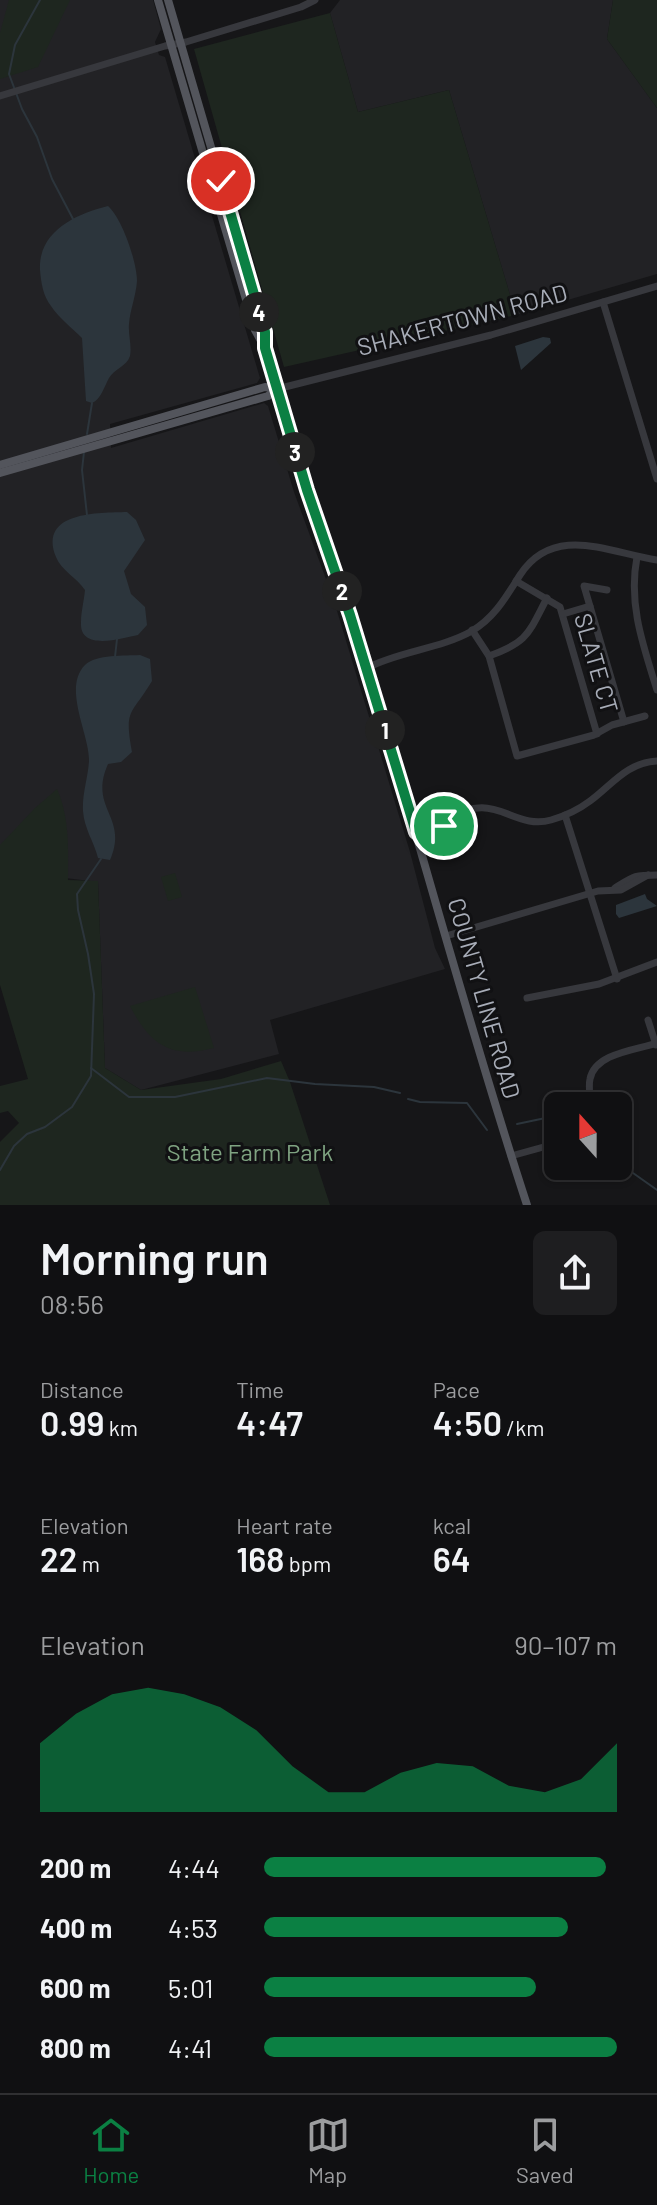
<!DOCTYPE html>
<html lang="en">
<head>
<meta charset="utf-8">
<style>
	body { margin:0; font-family:Barlow,sans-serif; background:#1e1e20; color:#f1f3f6; height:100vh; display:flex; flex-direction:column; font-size:30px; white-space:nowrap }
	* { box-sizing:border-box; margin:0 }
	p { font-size:26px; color:#9c9d9f }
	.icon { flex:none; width:44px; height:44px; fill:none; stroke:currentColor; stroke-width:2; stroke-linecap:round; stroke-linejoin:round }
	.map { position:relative; height:1205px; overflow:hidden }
	.panel { display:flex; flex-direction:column; background:#101012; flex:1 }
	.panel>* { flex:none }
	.needle { width:52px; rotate:339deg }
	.fabs { position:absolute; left:544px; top:1092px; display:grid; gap:16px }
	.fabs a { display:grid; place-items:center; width:88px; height:88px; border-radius:12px; background:#101012; box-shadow:0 2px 6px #0004,0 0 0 2px #303032; font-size:40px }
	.pin { position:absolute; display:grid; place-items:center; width:68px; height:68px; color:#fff; margin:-34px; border:4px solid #fff; border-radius:50%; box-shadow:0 2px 8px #0007 }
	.km { position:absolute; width:40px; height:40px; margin:-20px; border-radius:50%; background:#222; color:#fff; font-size:22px; line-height:40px; text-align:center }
	.round { display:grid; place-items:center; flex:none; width:84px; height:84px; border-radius:12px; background:#1e1e20 }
	.overview { display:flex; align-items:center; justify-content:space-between; height:136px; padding:0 40px }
	h1 { font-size:44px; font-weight:600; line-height:60px }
	.metrics { display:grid; grid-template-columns:repeat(3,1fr); gap:12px; height:136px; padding:8px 40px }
	.metrics div { display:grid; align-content:center }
	.metrics b { font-size:34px; font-weight:600 }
	.metrics small { font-size:22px; font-weight:400 }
	.metrics p { font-size:22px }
	.chart { height:224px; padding:16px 40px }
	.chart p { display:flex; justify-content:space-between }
	.chart svg { width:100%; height:144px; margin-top:8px; fill:#0b8043; opacity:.7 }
	ul { padding:0 40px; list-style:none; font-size:26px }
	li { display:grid; grid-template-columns:128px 96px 1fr; align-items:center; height:60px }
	li i { height:20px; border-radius:10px; background:#0b8043 }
	.tab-bar { display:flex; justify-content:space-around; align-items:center; height:112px; border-top:2px solid #303032; background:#101012; font-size:22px; color:#9c9d9f }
	.tab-bar a { display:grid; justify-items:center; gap:4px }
	.tab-bar .on { color:#0b8043 }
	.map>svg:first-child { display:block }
	.built { fill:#222225 }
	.green { fill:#1e261f }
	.water { fill:#2c353c }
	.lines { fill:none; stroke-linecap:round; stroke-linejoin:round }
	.stream { stroke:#2c353c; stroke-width:2 }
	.minor { stroke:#37383d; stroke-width:7 }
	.major { stroke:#53555c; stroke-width:8 }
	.route-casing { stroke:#fff; stroke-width:16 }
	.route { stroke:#0b8043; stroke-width:10 }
	.labels { text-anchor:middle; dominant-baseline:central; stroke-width:6; stroke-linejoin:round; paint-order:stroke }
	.street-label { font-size:24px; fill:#a8adb8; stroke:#111113 }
	.park-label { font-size:24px; fill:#7fa381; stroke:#111113 }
</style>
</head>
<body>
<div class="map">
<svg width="657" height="1205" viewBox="0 0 657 1205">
	<rect width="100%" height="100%" fill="#161618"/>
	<g class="built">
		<polygon points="0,0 153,0 161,29 155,42 159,55 165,57 260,378 257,383 110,424 111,448 264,403 268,406 294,492 334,601 410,852 435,948 445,969 270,1020 279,1054 141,1090 105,1068 98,882 0,870"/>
		<polygon points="340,0 613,0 607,39 657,108 657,274 516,315 449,90 358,112 330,13"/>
	</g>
	<g class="green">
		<polygon points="9,0 70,0 38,67 0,79 0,33"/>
		<polygon points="613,0 657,0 657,108 607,39"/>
		<polygon points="330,13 358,112 449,90 516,315 284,367 194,49"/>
		<path d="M57,789C70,819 68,848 68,880L98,881L105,1068L141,1090L221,1079L281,1061L290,1082L330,1205H0V1142L19,1123L8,1111L0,1113V1086L28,1079L0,985V845L35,808Z"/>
		<polygon points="175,873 182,897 168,901 161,877"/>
		<path d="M195,987L214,1048C171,1059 150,1045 130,1006Z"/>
	</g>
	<g class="water">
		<path d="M108,206C122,218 137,262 137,281C136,296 130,310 129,324C128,334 132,346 130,356C127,366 114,369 109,378C104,387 101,399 92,403L86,401L82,338C72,328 59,318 51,306C43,296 41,282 40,270C38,232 75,214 108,206Z"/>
		<polygon points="543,337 550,338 551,343 521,370 515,346"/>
		<path d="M127,512L136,520L145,540L124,571L131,594L145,607L147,625L138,635C122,638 79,652 81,622C81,612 84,601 85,590C77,578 61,570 56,557C38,511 99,513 127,512Z"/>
		<path d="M140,655L150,659L152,681C131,716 124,708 132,752L121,762L108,764C88,809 129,816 110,860L98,858C94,842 84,828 83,811C82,794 88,778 89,761C90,735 62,688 85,665C96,654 125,656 140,655Z"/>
		<polygon points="645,894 647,899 657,906 619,918 616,914 616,905"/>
	</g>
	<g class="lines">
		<g class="stream">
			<polyline points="40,0 15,45 9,74 22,109 37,137 52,179 73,219"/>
			<polyline points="87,434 92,403"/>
			<polyline points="84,452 82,470 87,515"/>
			<polyline points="115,657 117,639"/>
			<polyline points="91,1068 129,1097 175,1097 267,1078 315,1084 374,1087 400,1093"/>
			<polyline points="408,1099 420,1102 467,1103 487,1130"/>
			<polyline points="517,1124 555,1116 558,1121"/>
			<polyline points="588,1166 613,1167 633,1173 657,1190"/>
			<polyline points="0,1170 14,1146 27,1134 45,1127 72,1107 91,1076 94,994 88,954 78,910 77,894 101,859"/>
		</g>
		<g class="minor">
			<polyline points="0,96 165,46 186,42 301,7 315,0"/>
			<polyline points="603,302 657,479"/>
			<polyline points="277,389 491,335 657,286"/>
			<path d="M637,557C628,604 643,645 657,690"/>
			<polyline points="516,581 560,607 597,734"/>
			<polyline points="607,590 584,586 624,722"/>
			<polyline points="563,614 590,606"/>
			<polyline points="472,630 489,656 517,756 594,735 612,725 645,716"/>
			<path d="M489,656C528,642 528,634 547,598"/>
			<path d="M367,668C399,651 440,649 472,631C495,617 506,597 520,575C554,523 610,553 657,560"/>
			<polyline points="565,815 617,979"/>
			<path d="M416,832L428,829L440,820L445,821C495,787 512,831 551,820C565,816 578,810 590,801C613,784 626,763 657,761"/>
			<path d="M418,842C430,838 442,835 445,821"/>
			<path d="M615,888C634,876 634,875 657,875"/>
			<polyline points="446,936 598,891 621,890 648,875"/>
			<polyline points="527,998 599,984 657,962"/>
			<polyline points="648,1020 656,1045"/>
			<path d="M590,1106C591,1097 588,1088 590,1079C595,1053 636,1050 657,1043"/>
			<polyline points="511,1156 558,1143"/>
		</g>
		<g class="major">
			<path d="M158,0L255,330L265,348C298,462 338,574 373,688C425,861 471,1034 527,1205"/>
			<polyline points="168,0 265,332 265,347"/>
			<polyline points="0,465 265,387 277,389"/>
			<polyline points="0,473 268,396 277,389"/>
		</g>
	</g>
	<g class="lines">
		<defs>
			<polyline id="route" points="221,181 265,332 265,348 307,490 350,615 416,832 428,829 440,820 445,821 444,826"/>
		</defs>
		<use href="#route" class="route-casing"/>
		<use href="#route" class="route"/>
	</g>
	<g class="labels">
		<g class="street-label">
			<text transform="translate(462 319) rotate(-15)">SHAKERTOWN ROAD</text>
			<text transform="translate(597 663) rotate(74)">SLATE CT</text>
			<text transform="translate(485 998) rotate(74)">COUNTY LINE ROAD</text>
		</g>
		<g class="park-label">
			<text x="250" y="1151">State Farm Park</text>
		</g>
	</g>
</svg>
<div class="fabs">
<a><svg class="needle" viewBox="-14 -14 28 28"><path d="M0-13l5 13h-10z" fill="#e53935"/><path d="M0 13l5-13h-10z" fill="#9c9d9f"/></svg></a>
</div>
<div class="pin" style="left:444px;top:826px;background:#1e9e55"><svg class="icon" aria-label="arrive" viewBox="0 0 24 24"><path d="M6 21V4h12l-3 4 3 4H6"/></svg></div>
<div class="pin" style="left:221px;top:181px;background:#d93025"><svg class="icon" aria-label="check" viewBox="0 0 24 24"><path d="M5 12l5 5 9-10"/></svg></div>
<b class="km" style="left:385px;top:730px">1</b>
<b class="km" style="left:342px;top:591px">2</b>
<b class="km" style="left:295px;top:452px">3</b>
<b class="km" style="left:259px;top:312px">4</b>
</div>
<section class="panel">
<div class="overview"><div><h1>Morning run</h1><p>08:56</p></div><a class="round"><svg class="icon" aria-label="share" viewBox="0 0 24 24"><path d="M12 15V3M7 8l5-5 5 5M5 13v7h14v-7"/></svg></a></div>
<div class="metrics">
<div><p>Distance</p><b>0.99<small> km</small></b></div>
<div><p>Time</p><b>4:47</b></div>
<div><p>Pace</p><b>4:50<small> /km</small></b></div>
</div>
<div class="metrics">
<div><p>Elevation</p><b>22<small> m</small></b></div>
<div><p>Heart rate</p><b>168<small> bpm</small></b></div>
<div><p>kcal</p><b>64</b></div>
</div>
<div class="chart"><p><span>Elevation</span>90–107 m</p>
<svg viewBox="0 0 160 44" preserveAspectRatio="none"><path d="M0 44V23L10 14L20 8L30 6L40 8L50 12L60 19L70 30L80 38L90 38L100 32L110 29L120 30L130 36L140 38L150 34L160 23V44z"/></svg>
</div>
<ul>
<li><b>200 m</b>4:44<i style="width:97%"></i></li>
<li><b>400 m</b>4:53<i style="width:86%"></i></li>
<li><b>600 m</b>5:01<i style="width:77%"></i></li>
<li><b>800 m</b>4:41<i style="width:100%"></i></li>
</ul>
</section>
<nav class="tab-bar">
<a class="on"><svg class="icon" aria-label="home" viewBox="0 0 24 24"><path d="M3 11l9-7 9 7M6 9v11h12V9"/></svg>Home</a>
<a><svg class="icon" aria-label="map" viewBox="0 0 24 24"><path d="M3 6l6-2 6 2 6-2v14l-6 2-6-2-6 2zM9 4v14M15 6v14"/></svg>Map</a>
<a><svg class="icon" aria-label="saved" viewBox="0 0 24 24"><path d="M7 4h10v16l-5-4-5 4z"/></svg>Saved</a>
</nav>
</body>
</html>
